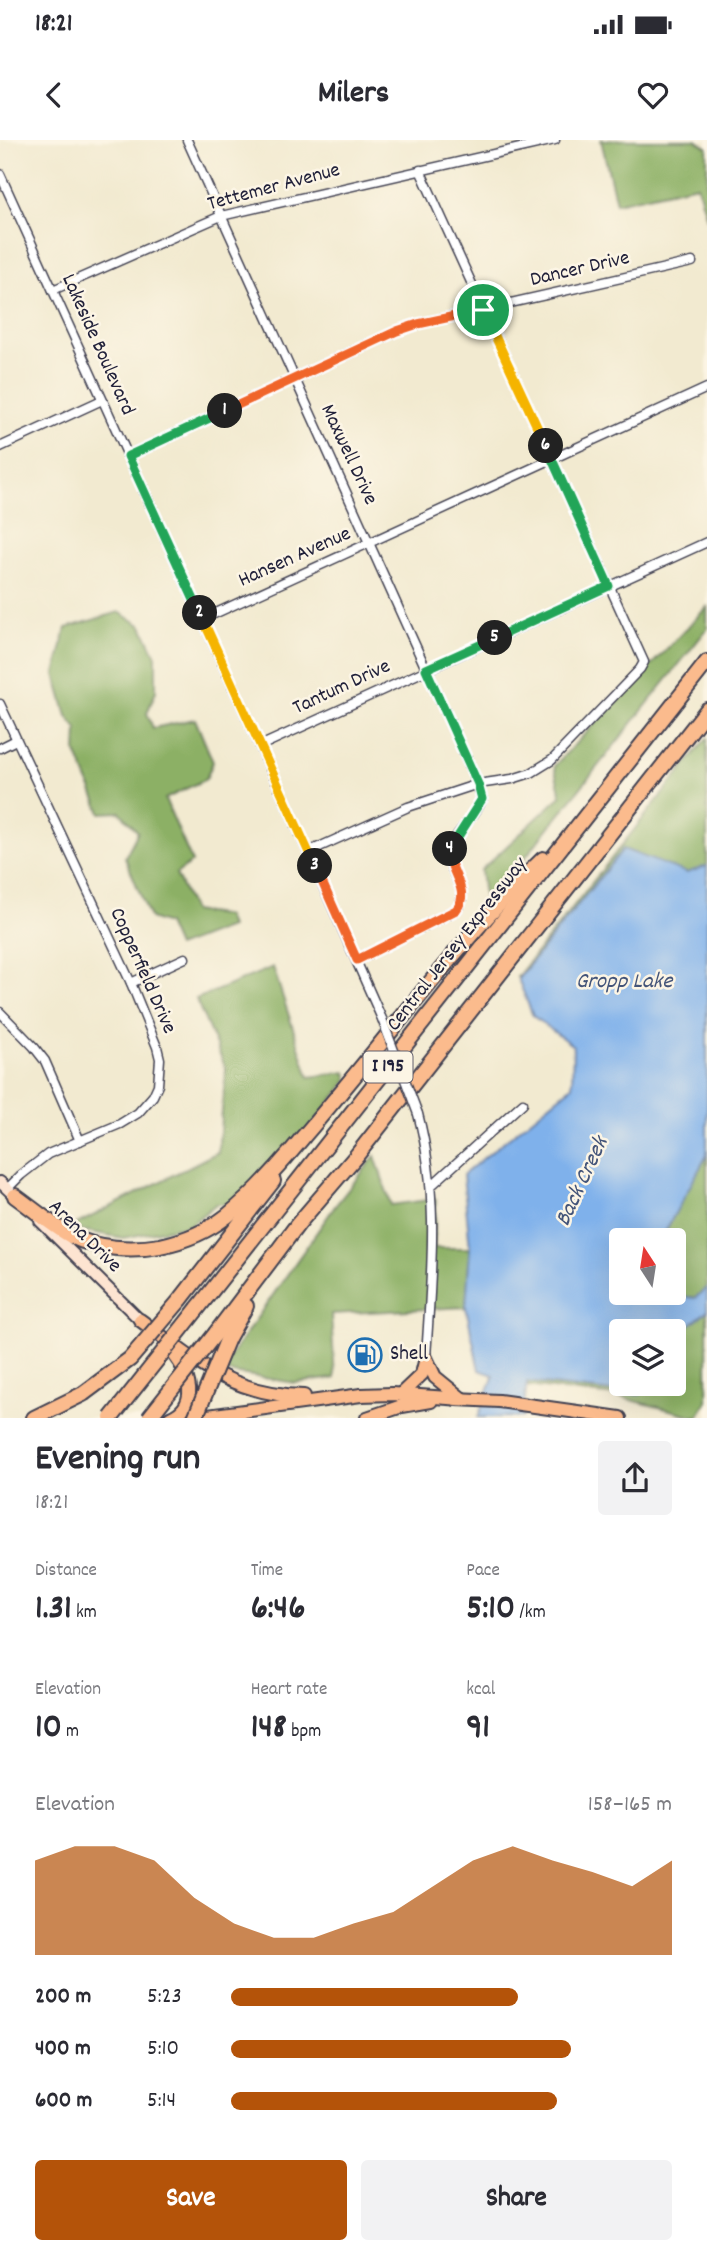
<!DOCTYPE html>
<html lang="en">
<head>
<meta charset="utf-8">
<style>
	body { margin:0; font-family:Dekko,sans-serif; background:#f2f2f3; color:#2b2b33; height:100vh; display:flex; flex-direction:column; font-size:26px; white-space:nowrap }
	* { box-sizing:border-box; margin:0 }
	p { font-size:23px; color:#7c7c81 }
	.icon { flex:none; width:38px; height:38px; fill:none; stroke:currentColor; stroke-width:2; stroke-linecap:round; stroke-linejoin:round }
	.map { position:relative; height:1278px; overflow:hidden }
	.sheet { display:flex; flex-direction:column; background:#fff; flex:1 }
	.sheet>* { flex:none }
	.needle { width:46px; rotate:348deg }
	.buttons { position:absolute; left:609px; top:1088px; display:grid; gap:14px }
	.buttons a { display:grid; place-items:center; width:77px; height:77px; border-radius:7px; background:#fff; box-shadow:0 7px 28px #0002; font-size:35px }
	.pin { position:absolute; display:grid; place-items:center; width:60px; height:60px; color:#fff; margin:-30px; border:4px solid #fff; border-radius:50%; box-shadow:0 2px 7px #0007 }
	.km { position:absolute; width:35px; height:35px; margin:-18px; border-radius:50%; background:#222; color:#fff; font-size:19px; line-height:35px; text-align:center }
	.round { display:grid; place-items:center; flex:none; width:74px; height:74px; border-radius:7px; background:#f2f2f3 }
	.headline { display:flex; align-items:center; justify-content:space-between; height:119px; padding:0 35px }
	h1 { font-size:38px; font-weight:700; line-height:52px }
	.stats { display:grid; grid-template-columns:repeat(3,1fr); gap:10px; height:119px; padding:7px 35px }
	.stats div { display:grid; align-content:center }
	.stats b { font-size:35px; font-weight:700 }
	.stats small { font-size:19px; font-weight:400 }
	.stats p { font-size:19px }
	.chart { height:196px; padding:14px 35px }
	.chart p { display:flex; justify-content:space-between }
	.chart svg { width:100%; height:126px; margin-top:7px; fill:#b45309; opacity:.7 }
	.primary-button { display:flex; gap:14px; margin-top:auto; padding:14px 35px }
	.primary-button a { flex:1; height:80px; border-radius:7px; background:#b45309; color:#fff; font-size:28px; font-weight:700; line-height:80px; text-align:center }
	.primary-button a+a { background:#f2f2f3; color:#2b2b33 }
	ul { padding:0 35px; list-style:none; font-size:23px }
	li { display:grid; grid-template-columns:112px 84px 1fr; align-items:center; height:52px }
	li i { height:18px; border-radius:9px; background:#b45309 }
	.status { display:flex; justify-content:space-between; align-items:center; height:49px; padding:0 35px; background:#fff; direction:ltr }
	.status svg { height:19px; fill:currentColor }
	header { display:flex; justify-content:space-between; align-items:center; height:91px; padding:0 35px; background:#fff; font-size:32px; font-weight:700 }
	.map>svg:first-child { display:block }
	.forest { fill:#8cb065; stroke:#576950; stroke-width:2 }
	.water { fill:#7fb1eb; stroke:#506a93; stroke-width:2 }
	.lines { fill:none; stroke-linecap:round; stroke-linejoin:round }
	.minor-casing { stroke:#414051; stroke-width:11 }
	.secondary-casing { stroke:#414051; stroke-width:14 }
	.primary-casing { stroke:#414051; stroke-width:16 }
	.motorway-casing { stroke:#414051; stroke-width:18 }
	.minor { stroke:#fff; stroke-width:8 }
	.secondary { stroke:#fde4d1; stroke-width:10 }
	.primary { stroke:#fbbb8d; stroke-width:12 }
	.motorway { stroke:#fbbb8d; stroke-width:14 }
	.minor-bridge-casing { stroke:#414051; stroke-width:11; stroke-linecap:butt }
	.motorway-bridge-casing { stroke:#414051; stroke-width:18; stroke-linecap:butt }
	.minor-bridge { stroke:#fff; stroke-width:8 }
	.motorway-bridge { stroke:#fbbb8d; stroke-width:14 }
	.split-1-casing { stroke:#fff; stroke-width:14 }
	.split-2-casing { stroke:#fff; stroke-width:14 }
	.split-3-casing { stroke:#fff; stroke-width:14 }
	.split-4-casing { stroke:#fff; stroke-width:14 }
	.split-5-casing { stroke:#fff; stroke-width:14 }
	.split-6-casing { stroke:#fff; stroke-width:14 }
	.split-7-casing { stroke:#fff; stroke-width:14 }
	.split-1 { stroke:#f0652b; stroke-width:9 }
	.split-2 { stroke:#22a559; stroke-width:9 }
	.split-3 { stroke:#f5b400; stroke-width:9 }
	.split-4 { stroke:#f0652b; stroke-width:9 }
	.split-5 { stroke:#22a559; stroke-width:9 }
	.split-6 { stroke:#22a559; stroke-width:9 }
	.split-7 { stroke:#f5b400; stroke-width:9 }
	.labels { text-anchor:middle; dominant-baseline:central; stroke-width:5; stroke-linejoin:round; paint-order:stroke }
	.shield { fill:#fcf5e5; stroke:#63616e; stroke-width:2 }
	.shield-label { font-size:19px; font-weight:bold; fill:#22223b }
	.street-label { font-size:21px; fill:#22223b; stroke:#fcf5e5 }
	.poi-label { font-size:21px; fill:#22223b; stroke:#fcf5e5; text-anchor:start }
	.water-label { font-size:23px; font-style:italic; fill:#435479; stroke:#fcf5e5 }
</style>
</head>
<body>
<div class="status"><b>18:21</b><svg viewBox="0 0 49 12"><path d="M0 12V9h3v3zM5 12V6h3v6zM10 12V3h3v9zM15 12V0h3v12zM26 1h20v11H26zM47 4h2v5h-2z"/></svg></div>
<header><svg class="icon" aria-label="back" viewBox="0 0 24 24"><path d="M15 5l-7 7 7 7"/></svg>Milers<svg class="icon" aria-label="heart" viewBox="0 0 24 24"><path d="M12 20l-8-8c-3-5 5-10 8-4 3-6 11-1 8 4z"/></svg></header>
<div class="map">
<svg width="707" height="1278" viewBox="0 0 707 1278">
	<rect width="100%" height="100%" fill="#fcf5e5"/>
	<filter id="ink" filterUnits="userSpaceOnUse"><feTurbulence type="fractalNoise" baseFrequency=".0143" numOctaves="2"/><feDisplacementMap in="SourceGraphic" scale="14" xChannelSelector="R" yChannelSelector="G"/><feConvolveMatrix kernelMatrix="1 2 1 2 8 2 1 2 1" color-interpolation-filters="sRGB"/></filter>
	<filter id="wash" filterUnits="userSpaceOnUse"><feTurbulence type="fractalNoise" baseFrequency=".00686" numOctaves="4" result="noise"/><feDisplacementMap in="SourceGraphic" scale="28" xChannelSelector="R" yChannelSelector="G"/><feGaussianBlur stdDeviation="1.57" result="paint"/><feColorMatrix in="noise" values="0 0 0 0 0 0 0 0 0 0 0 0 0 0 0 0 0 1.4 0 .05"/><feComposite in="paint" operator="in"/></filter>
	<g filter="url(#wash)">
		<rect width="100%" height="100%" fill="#f2ead0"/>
		<g class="forest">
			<polygon points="601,0 696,0 707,7 707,79 697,45 616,63"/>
			<polygon points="707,467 707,489 485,768 481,730 561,656 554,626"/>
			<polygon points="119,472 142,486 156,516 156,551 147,573 153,588 195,579 213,622 206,639 165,659 192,722 176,734 193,771 226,776 230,787 177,807 167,784 150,778 125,717 138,692 120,672 101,673 76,612 77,589 67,576 55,534 66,488"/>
			<polygon points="707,598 707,726 687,733 623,710 518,839 517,837"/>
			<polygon points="273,827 309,937 346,932 348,940 249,1064 216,1064 190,1085 123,1098 69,1088 218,1012 226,929 196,859"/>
			<polygon points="707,1015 707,1148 695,1158 659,1153 674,1153 674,1101 660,1101"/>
			<polygon points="375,1016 391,1065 436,1059 434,1108 470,1108 466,1167 331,1174 335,1238 295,1243 220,1231 335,1066"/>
			<polygon points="707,1171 707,1261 698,1277 615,1256 526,1246 526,1242 640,1255 646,1244 674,1244 674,1197"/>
		</g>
		<polygon class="water" points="623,709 687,733 707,726 707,1015 660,1101 621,1101 621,1153 659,1153 695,1158 707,1148 707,1171 674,1197 674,1192 621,1192 621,1244 646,1244 640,1255 527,1242 523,1277 478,1277 494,1235 479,1230 466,1167 470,1108 463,1035 572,946 573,906 533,876 518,839"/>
	</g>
	<g filter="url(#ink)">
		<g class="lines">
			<defs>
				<g id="minor">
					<path d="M187,0L478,644L482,659C476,678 453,692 450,712C446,733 473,750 456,770L357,820"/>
					<polyline points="0,34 308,712 382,879"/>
					<polyline points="53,150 221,76 555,0"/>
					<polyline points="0,307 102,260"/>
					<polyline points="128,316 397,191 418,184 692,122"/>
					<polyline points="203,479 707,248"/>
					<polyline points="0,564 131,843 157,907 160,919 158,945 153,956 138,973 120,984 48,1014 21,1035 7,1049"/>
					<polyline points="260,606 707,402"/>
					<polyline points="0,608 16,600"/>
					<polyline points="308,712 408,667 478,644 512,639 531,633 552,620 640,529 644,522 420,30"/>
					<polyline points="131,843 185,818"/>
					<polyline points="0,872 34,907 45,921 80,1001"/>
					<path d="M418,974C440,1057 431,1133 426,1218"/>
					<polyline points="431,1046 523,963"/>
				</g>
				<g id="secondary">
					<polyline points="0,1042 19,1060"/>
					<polyline points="40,1081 140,1180"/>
				</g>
				<g id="primary">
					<path d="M140,1180C195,1221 232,1255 304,1256"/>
					<path d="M166,1205C185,1224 205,1264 170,1278"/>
					<polyline points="426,1218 435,1237 462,1259"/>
					<polyline points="401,1254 422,1234 426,1218"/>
					<polyline points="456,1259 499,1261 620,1278"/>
					<polyline points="193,1278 361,1255 392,1254 462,1259"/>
					<polyline points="367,1278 402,1266 431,1261"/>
				</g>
				<g id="motorway">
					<path d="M15,1056C33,1069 52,1085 71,1096C97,1109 132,1111 160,1106C184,1101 208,1091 227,1076C256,1053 281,1024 304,996C341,953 376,909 412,865C453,814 496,764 543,719"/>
					<polyline points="181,1159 273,1041"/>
					<polyline points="198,1168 707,522"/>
					<polyline points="216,1193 298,1084 357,1015 707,570"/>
					<polyline points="228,1198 246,1166"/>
					<polyline points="34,1278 83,1254"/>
				</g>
			</defs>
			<use href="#minor" class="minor-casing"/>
			<use href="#secondary" class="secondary-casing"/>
			<use href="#primary" class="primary-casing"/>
			<use href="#motorway" class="motorway-casing"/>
			<use href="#minor" class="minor"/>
			<use href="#secondary" class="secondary"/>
			<use href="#primary" class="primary"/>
			<use href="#motorway" class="motorway"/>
			<defs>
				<polyline id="minor-bridge" points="382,879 418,974"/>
				<g id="motorway-bridge">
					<polyline points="83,1254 130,1219 181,1159"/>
					<polyline points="111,1278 198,1168"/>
					<polyline points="149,1278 216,1193"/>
					<polyline points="195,1278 228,1198"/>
				</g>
			</defs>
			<use href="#minor-bridge" class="minor-bridge-casing"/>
			<use href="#motorway-bridge" class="motorway-bridge-casing"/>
			<use href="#minor-bridge" class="minor-bridge"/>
			<use href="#motorway-bridge" class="motorway-bridge"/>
		</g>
	</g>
	<g class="lines" filter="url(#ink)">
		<defs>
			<polyline id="split-1" points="225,271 397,191 418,184 483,170"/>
			<polyline id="split-2" points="200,473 128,316 225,271"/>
			<polyline id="split-3" points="200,473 315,726"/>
			<path id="split-4" d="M315,726L357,820L456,770C473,750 446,731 450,709"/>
			<polyline id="split-5" points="450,709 482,659 478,644 426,529 495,498"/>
			<polyline id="split-6" points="495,498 609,446 546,306"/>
			<polyline id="split-7" points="483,170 546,306"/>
		</defs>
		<use href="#split-1" class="split-1-casing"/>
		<use href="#split-2" class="split-2-casing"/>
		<use href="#split-3" class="split-3-casing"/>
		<use href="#split-4" class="split-4-casing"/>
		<use href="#split-5" class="split-5-casing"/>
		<use href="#split-6" class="split-6-casing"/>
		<use href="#split-7" class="split-7-casing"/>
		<use href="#split-1" class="split-1"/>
		<use href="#split-2" class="split-2"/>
		<use href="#split-3" class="split-3"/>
		<use href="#split-4" class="split-4"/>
		<use href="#split-5" class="split-5"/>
		<use href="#split-6" class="split-6"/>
		<use href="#split-7" class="split-7"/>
	</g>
	<defs>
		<symbol id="fuel-ring" viewBox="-11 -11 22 22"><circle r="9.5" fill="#fcf5e5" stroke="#1f6fb2" stroke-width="1.5"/><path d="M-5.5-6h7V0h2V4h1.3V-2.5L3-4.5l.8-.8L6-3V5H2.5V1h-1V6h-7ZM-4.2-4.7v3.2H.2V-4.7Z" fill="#1f6fb2"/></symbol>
	</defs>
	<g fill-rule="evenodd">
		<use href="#fuel-ring" x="346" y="1196" width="38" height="38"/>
	</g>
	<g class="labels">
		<rect class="shield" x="363.5" y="911.5" width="49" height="31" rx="5"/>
		<g class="shield-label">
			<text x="388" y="927">I 195</text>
		</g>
		<g class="street-label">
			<text transform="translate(274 48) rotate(-15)">Tettemer Avenue</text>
			<text transform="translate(580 130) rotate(-13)">Dancer Drive</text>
			<text transform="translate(97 205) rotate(66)">Lakeside Boulevard</text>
			<text transform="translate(348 315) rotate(65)">Maxwell Drive</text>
			<text transform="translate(295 418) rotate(-24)">Hansen Avenue</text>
			<text transform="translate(342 548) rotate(-25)">Tantum Drive</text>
			<text transform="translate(458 805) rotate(-52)">Central Jersey Expressway</text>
			<text transform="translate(142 831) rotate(66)">Copperfield Drive</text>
			<text transform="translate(84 1097) rotate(45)">Arena Drive</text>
		</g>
		<g class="poi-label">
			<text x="390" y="1215">Shell</text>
		</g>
		<g class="water-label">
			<text x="624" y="842">Gropp Lake</text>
			<text transform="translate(583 1042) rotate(-65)">Back Creek</text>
		</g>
	</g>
</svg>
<div class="buttons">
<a><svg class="needle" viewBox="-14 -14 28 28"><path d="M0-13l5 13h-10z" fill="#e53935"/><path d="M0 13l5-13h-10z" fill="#7c7c81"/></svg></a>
<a><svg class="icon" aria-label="layers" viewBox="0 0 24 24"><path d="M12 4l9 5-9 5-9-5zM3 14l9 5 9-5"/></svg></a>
</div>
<div class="pin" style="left:483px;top:170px;background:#1e9e55"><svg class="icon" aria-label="arrive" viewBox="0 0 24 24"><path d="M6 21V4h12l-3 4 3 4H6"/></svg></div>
<b class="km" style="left:225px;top:271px">1</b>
<b class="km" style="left:200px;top:473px">2</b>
<b class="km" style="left:315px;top:726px">3</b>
<b class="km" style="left:450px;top:709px">4</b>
<b class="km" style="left:495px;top:498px">5</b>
<b class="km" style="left:546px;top:306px">6</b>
</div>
<section class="sheet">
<div class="headline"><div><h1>Evening run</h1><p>18:21</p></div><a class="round"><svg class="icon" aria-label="share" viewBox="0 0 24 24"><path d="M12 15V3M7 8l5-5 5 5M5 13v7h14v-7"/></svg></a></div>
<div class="stats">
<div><p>Distance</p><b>1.31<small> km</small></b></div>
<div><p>Time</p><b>6:46</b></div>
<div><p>Pace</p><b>5:10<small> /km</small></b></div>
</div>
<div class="stats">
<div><p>Elevation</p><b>10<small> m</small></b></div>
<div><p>Heart rate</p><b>148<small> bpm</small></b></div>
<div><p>kcal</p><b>91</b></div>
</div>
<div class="chart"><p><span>Elevation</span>158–165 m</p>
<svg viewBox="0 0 160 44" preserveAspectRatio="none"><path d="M0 44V11L10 6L20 6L30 11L40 24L50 33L60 38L70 38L80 33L90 29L100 20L110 11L120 6L130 11L140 15L150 20L160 11V44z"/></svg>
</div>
<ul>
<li><b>200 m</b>5:23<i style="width:65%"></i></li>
<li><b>400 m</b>5:10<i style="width:77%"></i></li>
<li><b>600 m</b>5:14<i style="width:74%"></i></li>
</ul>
<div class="primary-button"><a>Save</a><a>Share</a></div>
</section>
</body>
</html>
